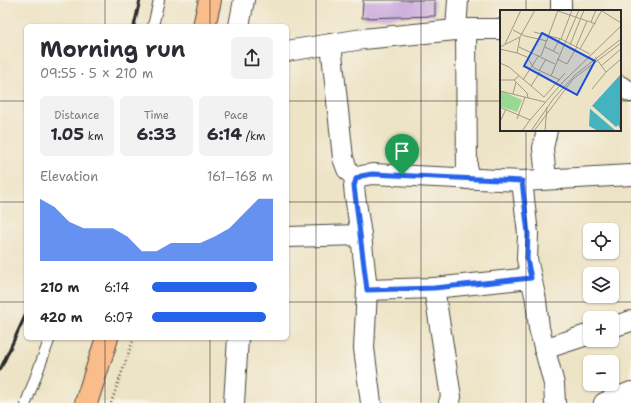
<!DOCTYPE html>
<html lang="en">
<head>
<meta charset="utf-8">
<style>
	body { margin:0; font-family:"Shantell Sans",sans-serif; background:#f2f2f3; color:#2b2b33; height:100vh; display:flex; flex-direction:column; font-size:15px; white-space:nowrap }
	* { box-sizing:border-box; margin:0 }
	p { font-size:13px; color:#7c7c81 }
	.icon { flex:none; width:22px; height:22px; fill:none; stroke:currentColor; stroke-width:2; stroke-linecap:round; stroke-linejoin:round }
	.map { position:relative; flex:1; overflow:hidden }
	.side { position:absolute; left:24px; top:24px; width:265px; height:316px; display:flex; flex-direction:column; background:#fff; border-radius:6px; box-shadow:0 1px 3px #0004 }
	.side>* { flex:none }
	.fabs { position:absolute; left:583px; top:223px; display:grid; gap:8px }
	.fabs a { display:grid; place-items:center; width:36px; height:36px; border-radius:6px; background:#fff; box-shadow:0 1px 3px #0004; font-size:20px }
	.pin { position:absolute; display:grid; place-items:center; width:34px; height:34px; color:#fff; margin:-41px -17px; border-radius:50% 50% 50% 0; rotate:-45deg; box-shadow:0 0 4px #0007 }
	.pin .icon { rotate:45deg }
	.round { display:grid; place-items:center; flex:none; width:42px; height:42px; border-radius:6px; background:#f2f2f3 }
	.headline { display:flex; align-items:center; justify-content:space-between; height:68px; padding:0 16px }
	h1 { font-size:22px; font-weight:700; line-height:30px }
	.metrics { display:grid; grid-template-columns:repeat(3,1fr); gap:6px; height:68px; padding:4px 16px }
	.metrics div { display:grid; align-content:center; border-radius:6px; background:#f2f2f3; text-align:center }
	.metrics b { font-size:17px; font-weight:700 }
	.metrics small { font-size:11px; font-weight:400 }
	.metrics p { font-size:11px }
	.chart { height:112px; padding:8px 16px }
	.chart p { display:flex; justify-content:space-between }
	.chart svg { width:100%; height:72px; margin-top:4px; fill:#2563eb; opacity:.7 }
	ul { padding:0 16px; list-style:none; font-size:13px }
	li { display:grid; grid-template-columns:64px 48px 1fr; align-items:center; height:30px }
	li i { height:10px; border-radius:5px; background:#2563eb }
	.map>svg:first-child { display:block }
	.building { fill:#caaadd }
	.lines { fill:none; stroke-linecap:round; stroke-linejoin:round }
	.lane-casing { stroke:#484742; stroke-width:12 }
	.street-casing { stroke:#484742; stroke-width:22 }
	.primary-casing { stroke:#484742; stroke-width:24 }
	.path { stroke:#484742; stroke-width:2.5; stroke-dasharray:1 3; stroke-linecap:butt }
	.lane { stroke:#fff; stroke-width:10 }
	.street { stroke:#fff; stroke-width:20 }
	.primary { stroke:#f9bc8a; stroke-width:22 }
	.rail { stroke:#2b2b2b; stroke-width:3 }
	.route-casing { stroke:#fff; stroke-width:8 }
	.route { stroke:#2563eb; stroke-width:5 }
	.grid { fill:none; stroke:#2b2b2b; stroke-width:1; stroke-opacity:0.55 }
	.inset-road { fill:none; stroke:#9f9987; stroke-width:1 }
	.view { fill:#1d4ed8; fill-opacity:0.15; stroke:#1d4ed8; stroke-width:2 }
	.inset-edge { fill:none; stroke:#2b2b2b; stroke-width:2 }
</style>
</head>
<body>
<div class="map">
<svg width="631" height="403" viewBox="0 0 631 403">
	<rect width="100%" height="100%" fill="#f7f3e8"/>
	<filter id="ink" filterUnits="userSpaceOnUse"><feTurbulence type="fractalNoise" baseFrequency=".025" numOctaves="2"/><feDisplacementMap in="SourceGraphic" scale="8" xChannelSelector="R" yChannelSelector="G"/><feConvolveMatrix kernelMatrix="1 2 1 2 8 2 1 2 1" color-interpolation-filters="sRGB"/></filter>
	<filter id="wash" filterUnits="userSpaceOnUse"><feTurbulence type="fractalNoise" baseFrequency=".012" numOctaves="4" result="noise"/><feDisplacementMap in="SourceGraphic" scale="16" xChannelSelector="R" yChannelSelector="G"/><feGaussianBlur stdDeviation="0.9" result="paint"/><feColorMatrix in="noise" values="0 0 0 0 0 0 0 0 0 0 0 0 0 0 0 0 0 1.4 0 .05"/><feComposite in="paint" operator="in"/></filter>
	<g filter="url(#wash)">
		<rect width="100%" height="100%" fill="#ede3c5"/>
		<g id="blocks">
			<polygon class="building" points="363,0 435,0 435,16 362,18"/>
		</g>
	</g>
	<g filter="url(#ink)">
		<use href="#blocks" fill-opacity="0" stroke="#484742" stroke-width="1"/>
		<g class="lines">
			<defs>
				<g id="lane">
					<polyline points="153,26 159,0"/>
					<polyline points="26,403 50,338"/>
				</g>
				<g id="street">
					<polyline points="561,11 561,0"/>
					<polyline points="239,26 244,0"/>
					<polyline points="466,29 467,179"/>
					<polyline points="456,30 458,0"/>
					<polyline points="331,44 343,158 347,169 356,179"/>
					<polyline points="287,51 363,39 466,29 501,29"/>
					<polyline points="620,86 631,92"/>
					<polyline points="546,179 543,148 547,130"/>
					<polyline points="522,181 528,234 527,259 536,300 539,328 554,384 555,403"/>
					<polyline points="287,237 361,235"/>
					<polyline points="434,288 451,397 449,403"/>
					<polyline points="367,290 434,288 531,278"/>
					<polyline points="612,327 631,321"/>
					<polyline points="544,349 590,334"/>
					<polyline points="234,403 238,338"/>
					<polyline points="371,403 364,348 367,290 361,235 355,196 354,186 356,179 361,176 372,174 522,181 631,175"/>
					<polyline points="604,403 631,392"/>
				</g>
				<g id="primary">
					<polyline points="204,26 210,0"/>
					<polyline points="86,403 107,338"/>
				</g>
			</defs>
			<use href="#lane" class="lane-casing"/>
			<use href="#street" class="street-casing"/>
			<use href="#primary" class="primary-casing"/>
			<polyline class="path" points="111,403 134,338"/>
			<use href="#lane" class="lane"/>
			<use href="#street" class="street"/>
			<use href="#primary" class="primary"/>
			<g class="rail">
				<polyline points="134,26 140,0"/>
				<polyline points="0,370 26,314"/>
			</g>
		</g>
	</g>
	<g class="lines" filter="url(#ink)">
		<defs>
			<polygon id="route" points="372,174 522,181 528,234 527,259 531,278 434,288 367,290 354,186 356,179 361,176"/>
		</defs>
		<use href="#route" class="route-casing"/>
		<use href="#route" class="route"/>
	</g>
	<path class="grid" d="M105,0V26M210,0V26M316,0V403M421,0V403M526,0V11M0,101H26M287,101H501M620,101H631M526,130V403M0,202H26M287,202H631M0,302H26M287,302H631M105,338V403M210,338V403"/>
	<g transform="translate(500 10)">
		<rect width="121" height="121" fill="#ede3c5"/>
		<path d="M1,81L22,90L17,102L0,96Z" fill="#95d992"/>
		<path d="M121,64V121H98L89,116L90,98Z" fill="#45b3bf"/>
		<path d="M90,94L116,117L118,115L121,121H116L88,97Z" fill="#ede3c5"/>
		<path class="inset-road" d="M58,1L96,14M102,1L121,13M91,12L96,0M13,20L25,26L47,31M34,22L61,29L90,44M61,29L72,0M5,34L21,0M70,35L84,0M0,37L20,27L35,0M19,37L55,54M45,37L59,44M76,37L87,11M0,39L17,43L20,27M80,39L102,0M53,41L60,29M17,43L27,47L34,58L60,70M41,46L58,0M95,47L106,62M57,49L67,54L77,37M0,53L9,57L44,87L65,63M101,56L121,39M39,61L46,49M51,66L79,0M0,70H14L19,66M14,70L27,83L28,88M23,70L39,45M31,76L40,62M92,79L106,62L121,49M0,81L45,92M13,84L16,72M0,97L30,110L63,72L121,16M17,109L25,87M0,112L6,99M22,121L30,110M31,121L54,88L75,65L121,29M34,121L73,69L121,33M45,121L47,97"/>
		<path class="view" d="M42,23L95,51L77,85L24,56Z"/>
		<rect width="121" height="121" class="inset-edge"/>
	</g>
</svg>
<div class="fabs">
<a><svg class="icon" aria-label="locate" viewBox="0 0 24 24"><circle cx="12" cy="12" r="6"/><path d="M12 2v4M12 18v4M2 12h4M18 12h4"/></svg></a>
<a><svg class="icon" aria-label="layers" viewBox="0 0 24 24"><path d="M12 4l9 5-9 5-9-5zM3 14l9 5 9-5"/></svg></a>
<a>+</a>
<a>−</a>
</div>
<div class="pin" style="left:402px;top:175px;background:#1e9e55"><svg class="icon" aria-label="arrive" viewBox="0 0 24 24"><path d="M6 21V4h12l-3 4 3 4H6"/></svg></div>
<section class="side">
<div class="headline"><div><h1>Morning run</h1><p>09:55 · 5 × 210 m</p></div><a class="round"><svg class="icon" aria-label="share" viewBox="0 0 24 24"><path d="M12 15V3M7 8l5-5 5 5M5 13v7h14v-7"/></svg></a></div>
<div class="metrics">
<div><p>Distance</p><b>1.05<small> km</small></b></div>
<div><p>Time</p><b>6:33</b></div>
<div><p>Pace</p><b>6:14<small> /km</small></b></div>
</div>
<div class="chart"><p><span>Elevation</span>161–168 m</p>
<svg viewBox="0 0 160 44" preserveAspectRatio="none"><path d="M0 44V6L10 11L20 20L30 24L40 24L50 24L60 29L70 38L80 38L90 33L100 33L110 33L120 29L130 24L140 15L150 6L160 6V44z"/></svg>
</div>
<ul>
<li><b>210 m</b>6:14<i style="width:87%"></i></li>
<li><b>420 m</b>6:07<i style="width:94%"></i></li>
</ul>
</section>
</div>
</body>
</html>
